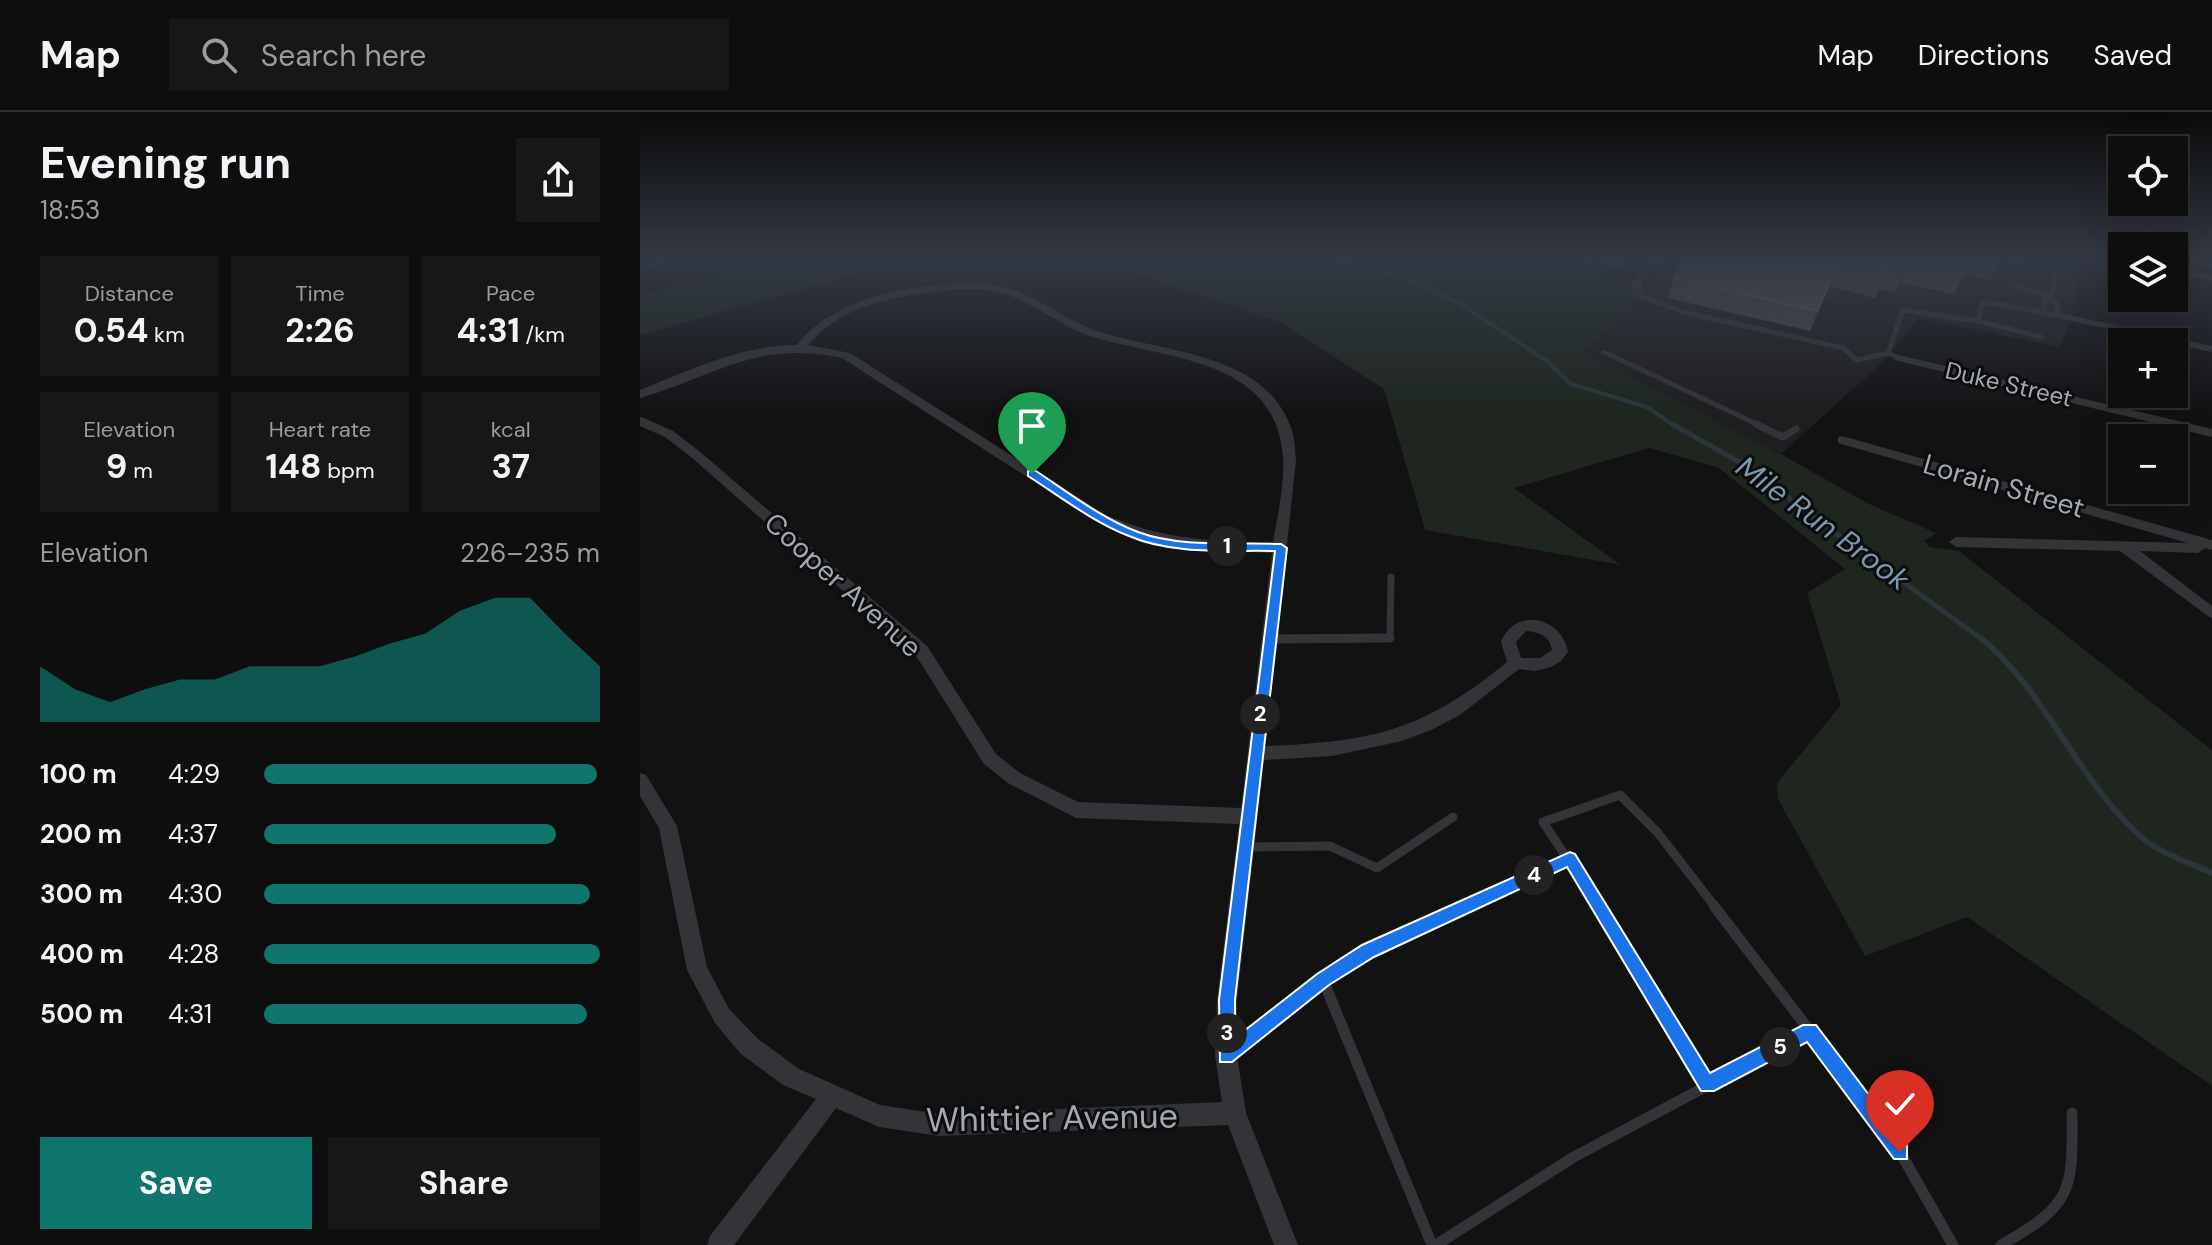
<!DOCTYPE html>
<html lang="en">
<head>
<meta charset="utf-8">
<style>
	body { margin:0; font-family:"DM Sans",sans-serif; background:#171717; color:#f1f3f6; height:100vh; display:flex; flex-direction:column; font-size:30px; white-space:nowrap }
	* { box-sizing:border-box; margin:0 }
	p { font-size:26px; color:#9b9c9e }
	.icon { flex:none; width:44px; height:44px; fill:none; stroke:currentColor; stroke-width:2; stroke-linecap:round; stroke-linejoin:round }
	.map { position:relative; flex:1; overflow:hidden }
	.side { display:flex; flex-direction:column; background:#0e0e0e; width:640px }
	.side>* { flex:none }
	.tools { position:absolute; left:1468px; top:24px; display:grid; gap:16px }
	.tools a { display:grid; place-items:center; width:80px; height:80px; border-radius:0px; background:#0e0e0e; box-shadow:0 8px 32px #0002,0 0 0 2px #2e2e2e; font-size:40px }
	.pin { position:absolute; display:grid; place-items:center; width:68px; height:68px; color:#fff; margin:-82px -34px; border-radius:50% 50% 50% 0; rotate:-45deg; box-shadow:0 0 8px #0007 }
	.pin .icon { rotate:45deg }
	.km { position:absolute; width:40px; height:40px; margin:-20px; border-radius:50%; background:#222; color:#fff; font-size:22px; line-height:40px; text-align:center }
	.round { display:grid; place-items:center; flex:none; width:84px; height:84px; border-radius:0px; background:#171717 }
	.summary { display:flex; align-items:center; justify-content:space-between; height:136px; padding:0 40px }
	h1 { font-size:44px; font-weight:700; line-height:60px }
	.metrics { display:grid; grid-template-columns:repeat(3,1fr); gap:12px; height:136px; padding:8px 40px }
	.metrics div { display:grid; align-content:center; border-radius:0px; background:#171717; text-align:center }
	.metrics b { font-size:34px; font-weight:700 }
	.metrics small { font-size:22px; font-weight:400 }
	.metrics p { font-size:22px }
	.chart { height:224px; padding:16px 40px }
	.chart p { display:flex; justify-content:space-between }
	.chart svg { width:100%; height:144px; margin-top:8px; fill:#0f766e; opacity:.7 }
	.primary-button { display:flex; gap:16px; margin-top:auto; padding:16px 40px }
	.primary-button a { flex:1; height:92px; border-radius:0px; background:#0f766e; color:#fff; font-size:32px; font-weight:700; line-height:92px; text-align:center }
	.primary-button a+a { background:#171717; color:#f1f3f6 }
	ul { padding:0 40px; list-style:none; font-size:26px }
	li { display:grid; grid-template-columns:128px 96px 1fr; align-items:center; height:60px }
	li i { height:20px; border-radius:10px; background:#0f766e }
	header { display:flex; align-items:center; gap:48px; box-sizing:border-box; height:112px; padding:0 40px; background:#0e0e0e; border-bottom:2px solid #2e2e2e }
	header strong { font-size:38px }
	nav { display:flex; gap:44px; margin-inline-start:auto; font-size:28px }
	.search { width:560px; height:72px; background:#171717; display:flex; align-items:center; gap:20px; box-sizing:border-box; padding:0 28px; border-radius:0px; color:#9b9c9e; font-size:30px }
	main { display:flex; flex:1; min-height:0 }
	.map>svg:first-child { display:block }
	.built { fill:#1e1e20 }
	.green { fill:#1e261f }
	.lines { fill:none; stroke-linecap:round; stroke-linejoin:round }
	.stream-far2 { stroke:#2b353b; stroke-width:4 }
	.stream-far1 { stroke:#2b353b; stroke-width:5 }
	.stream { stroke:#2b353b; stroke-width:6 }
	.lane-far3 { stroke:#333438; stroke-width:5 }
	.lane-far2 { stroke:#333438; stroke-width:7 }
	.lane-far1 { stroke:#333438; stroke-width:9 }
	.lane { stroke:#333438; stroke-width:11 }
	.street { fill:#333438; fill-rule:evenodd }
	.wall { fill:#48494e }
	.shaded-wall { fill:#2e2f32 }
	.building { fill:#525459; stroke:#5e6167; stroke-width:2 }
	.route { fill:#1a73e8; stroke:#fff; stroke-width:2 }
	.labels { text-anchor:middle; dominant-baseline:central; stroke-width:6; stroke-linejoin:round; paint-order:stroke }
	.far-street-label { font-size:24px; fill:#a3a9b3; stroke:#0d0d0e }
	.street-label { font-size:28px; fill:#a3a9b3; stroke:#0d0d0e }
	.water-label { font-size:30px; font-style:italic; fill:#7a98af; stroke:#0d0d0e }
	.near-street-label { font-size:34px; fill:#a3a9b3; stroke:#0d0d0e }
</style>
</head>
<body>
<header>
<strong>Map</strong>
<div class="search"><svg class="icon" aria-label="search" viewBox="0 0 24 24"><circle cx="10" cy="10" r="6"/><path d="M15 15l6 6"/></svg>Search here</div>
<nav><a>Map</a><a>Directions</a><a>Saved</a></nav>
</header>
<main>
<section class="side">
<div class="summary"><div><h1>Evening run</h1><p>18:53</p></div><a class="round"><svg class="icon" aria-label="share" viewBox="0 0 24 24"><path d="M12 15V3M7 8l5-5 5 5M5 13v7h14v-7"/></svg></a></div>
<div class="metrics">
<div><p>Distance</p><b>0.54<small> km</small></b></div>
<div><p>Time</p><b>2:26</b></div>
<div><p>Pace</p><b>4:31<small> /km</small></b></div>
</div>
<div class="metrics">
<div><p>Elevation</p><b>9<small> m</small></b></div>
<div><p>Heart rate</p><b>148<small> bpm</small></b></div>
<div><p>kcal</p><b>37</b></div>
</div>
<div class="chart"><p><span>Elevation</span>226–235 m</p>
<svg viewBox="0 0 160 44" preserveAspectRatio="none"><path d="M0 44V27L10 34L20 38L30 34L40 31L50 31L60 27L70 27L80 27L90 24L100 20L110 17L120 10L130 6L140 6L150 17L160 27V44z"/></svg>
</div>
<ul>
<li><b>100 m</b>4:29<i style="width:99%"></i></li>
<li><b>200 m</b>4:37<i style="width:87%"></i></li>
<li><b>300 m</b>4:30<i style="width:97%"></i></li>
<li><b>400 m</b>4:28<i style="width:100%"></i></li>
<li><b>500 m</b>4:31<i style="width:96%"></i></li>
</ul>
<div class="primary-button"><a>Save</a><a>Share</a></div>
</section>
<div class="map">
<svg width="1572" height="1133" viewBox="0 0 1572 1133">
	<rect width="100%" height="100%" fill="#121213"/>
	<polygon class="built" points="1033,144 1439,144 1433,200 1420,235 1278,206 1241,252 1141,342 943,240 998,188 1002,174"/>
	<g class="green">
		<polygon points="146,144 282,144 0,223 0,184"/>
		<polygon points="441,144 910,144 988,172 999,188 944,240 1141,342 1229,392 1296,421 1284,429 1290,435 1319,439 1572,638 1572,974 1327,805 1225,844 1138,687 1137,671 1201,593 1167,481 1205,457 1079,356 1009,336 874,376 981,453 785,418 744,277 639,209"/>
	</g>
	<g class="lines">
		<polyline class="stream-far2" points="679,144 768,166 819,191 908,250 931,272 1007,295 1035,314"/>
		<polyline class="stream-far1" points="1032,312 1133,369 1154,391 1343,528"/>
		<path class="stream" d="M1341,526C1409,582 1438,672 1506,729C1524,743 1551,751 1572,761"/>
		<g class="lane-far3">
			<polyline points="1390,144 1374,149 1369,173 1413,184"/>
			<polyline points="998,183 1043,200 1203,236 1217,248 1248,241 1259,246"/>
			<polyline points="1412,186 1416,156"/>
			<polyline points="1401,200 1346,190 1342,192 1338,209 1401,225"/>
			<polyline points="1404,201 1405,187 1417,190 1418,204"/>
			<polyline points="964,240 1121,314"/>
			<polyline points="1248,241 1263,198 1338,209"/>
		</g>
		<g class="lane-far2">
			<polyline points="1116,312 1143,325 1156,317"/>
			<polyline points="630,527 750,526 751,465"/>
		</g>
		<g class="lane-far1">
			<polyline points="630,527 750,526"/>
			<polyline points="605,735 690,734 737,756 813,705"/>
			<polyline points="822,796 930,747"/>
			<polyline points="960,796 903,710 980,683 1018,721 1076,796"/>
		</g>
		<g class="lane">
			<polyline points="959,794 1067,973"/>
			<polyline points="1074,794 1170,919"/>
			<polyline points="683,868 792,1133"/>
			<polyline points="590,941 683,868 728,839 827,794"/>
			<polyline points="796,1133 932,1046 1170,919 1260,1040 1313,1133"/>
			<path d="M1361,1133C1432,1093 1433,1080 1432,1001"/>
		</g>
		<g class="street">
			<polygon points="29,144 43,144 0,160 0,154"/>
			<polygon points="1016,144 1026,144 1001,172 1002,185 994,185 991,172"/>
			<polygon points="1452,144 1482,146 1482,152 1454,146"/>
			<polygon points="1534,156 1572,163 1572,169 1534,162"/>
			<path d="M323,171C339,171 355,171 371,177C400,187 425,207 454,218C516,240 621,238 650,313C655,324 655,337 656,349L625,634C732,630 783,619 867,550L861,530C875,494 922,505 928,540L921,549L911,555L895,559L879,557L820,603L791,618L762,629L692,644L624,648L597,888V944L606,1001L658,1133H634L588,1013L299,1024L239,1015L196,996L94,1133H67L70,1124L176,987L143,973L101,942L75,911L47,858L19,716L0,684V661L6,663L37,714L67,855L89,897L117,926L159,957L240,993L299,1002L582,990L575,944L577,888L599,712L436,706L368,671L344,652L275,542L51,345L25,325L0,314V305L4,306L33,319L59,339L287,534L356,642L380,661L438,690L601,696L632,441C567,438 515,436 454,408L202,246C118,228 76,263 0,286V278C50,258 102,233 157,233C195,185 265,175 323,171ZM323,177C337,177 351,177 365,182C396,192 422,215 453,225C526,247 637,246 643,346C645,373 637,404 633,431C571,429 522,428 464,402L210,241L168,233C204,189 270,181 323,177ZM886,519C899,520 910,524 912,538L900,546H881L876,530Z"/>
			<polygon points="1401,197 1572,234 1572,240 1534,232 1534,230 1397,202 1397,198"/>
			<polygon points="1259,243 1572,317 1572,325 1255,248 1255,244"/>
			<polygon points="1202,324 1572,428 1572,438 1565,436 1558,441 1500,439 1572,494 1572,507 1480,439 1316,435 1309,430 1316,425 1548,431 1198,331 1198,325"/>
		</g>
	</g>
	<g class="wall">
		<polygon points="939,144 957,147 953,152 939,149"/>
		<polygon points="964,144 988,144 980,156 962,152"/>
		<polygon points="1174,144 1362,144 1350,168 1324,162 1314,182 1261,171 1255,180 1239,177 1235,186 1190,174 1170,219 1028,186 1033,166 1181,149"/>
		<polygon points="1534,144 1572,144 1572,156 1534,149"/>
	</g>
	<g class="shaded-wall">
		<polygon points="983,144 988,144 980,156 982,146"/>
		<polygon points="1273,144 1261,171 1255,180 1267,152"/>
		<polygon points="1198,153 1191,172 1170,219 1177,199"/>
	</g>
	<g class="building">
		<polygon points="939,144 957,144 954,147"/>
		<polygon points="1048,144 1155,144 1198,153 1177,199 1033,166"/>
		<polygon points="1197,144 1272,144 1267,152 1251,148 1247,158"/>
		<polygon points="1280,144 1330,144 1328,154"/>
	</g>
	<linearGradient id="sky" x2="0" y2="1"><stop stop-color="#0a0a0a"/><stop offset="0.48" stop-color="#333944"/><stop offset="1" stop-color="#333944" stop-opacity="0"/></linearGradient>
	<rect width="1572" height="303" fill="url(#sky)"/>
	<path class="route" d="M388,359H396C428,380 461,406 498,420C541,436 596,430 641,432L647,436L595,888V926L677,862L722,833L930,740L935,742L1070,961L1163,913H1176L1267,1033V1047H1254L1167,930L1074,979H1061L927,755L734,845L689,873L592,950H580L579,888L635,439C588,438 533,443 489,424C453,410 421,385 388,364Z"/>
	<g class="labels">
		<g class="far-street-label">
			<text transform="translate(1369 272) rotate(13)">Duke Street</text>
		</g>
		<g class="street-label">
			<text transform="translate(1364 374) rotate(16)">Lorain Street</text>
			<text transform="translate(203 473) rotate(42)">Cooper Avenue</text>
		</g>
		<g class="water-label">
			<text transform="translate(1183 411) rotate(36)">Mile Run Brook</text>
		</g>
		<g class="near-street-label">
			<text transform="translate(412 1006) rotate(-1)">Whittier Avenue</text>
		</g>
	</g>
</svg>
<div class="tools">
<a><svg class="icon" aria-label="locate" viewBox="0 0 24 24"><circle cx="12" cy="12" r="6"/><path d="M12 2v4M12 18v4M2 12h4M18 12h4"/></svg></a>
<a><svg class="icon" aria-label="layers" viewBox="0 0 24 24"><path d="M12 4l9 5-9 5-9-5zM3 14l9 5 9-5"/></svg></a>
<a>+</a>
<a>−</a>
</div>
<div class="pin" style="left:392px;top:362px;background:#1e9e55"><svg class="icon" aria-label="arrive" viewBox="0 0 24 24"><path d="M6 21V4h12l-3 4 3 4H6"/></svg></div>
<div class="pin" style="left:1260px;top:1040px;background:#d93025"><svg class="icon" aria-label="check" viewBox="0 0 24 24"><path d="M5 12l5 5 9-10"/></svg></div>
<b class="km" style="left:587px;top:434px">1</b>
<b class="km" style="left:620px;top:602px">2</b>
<b class="km" style="left:587px;top:921px">3</b>
<b class="km" style="left:894px;top:763px">4</b>
<b class="km" style="left:1140px;top:935px">5</b>
</div>
</main>
</body>
</html>
